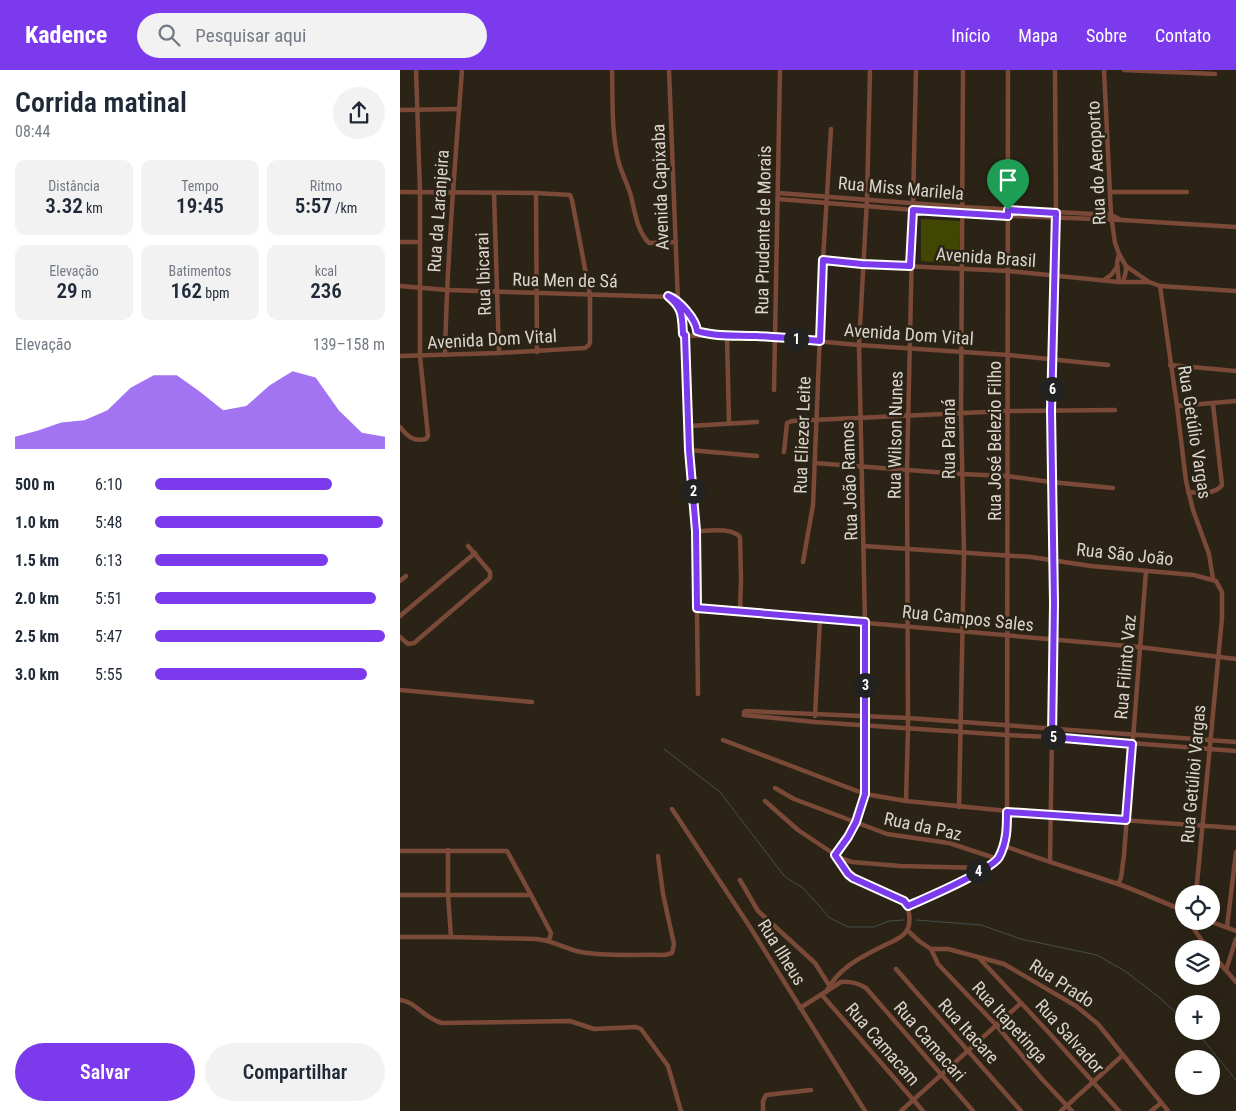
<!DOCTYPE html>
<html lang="pt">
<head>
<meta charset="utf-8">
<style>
	body { margin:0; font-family:"Roboto Condensed",sans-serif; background:#f2f2f3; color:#1f2937; height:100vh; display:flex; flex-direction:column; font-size:19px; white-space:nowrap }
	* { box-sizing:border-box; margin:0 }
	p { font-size:16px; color:#747a83 }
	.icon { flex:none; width:28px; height:28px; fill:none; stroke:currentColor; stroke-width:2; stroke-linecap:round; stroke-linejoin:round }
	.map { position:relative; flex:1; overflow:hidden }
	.panel { display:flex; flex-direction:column; background:#fff; width:400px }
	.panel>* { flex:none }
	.controls { position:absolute; left:775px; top:815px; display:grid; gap:10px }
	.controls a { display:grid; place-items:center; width:45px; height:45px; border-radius:50%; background:#fff; box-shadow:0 5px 20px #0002; font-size:25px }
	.pin { position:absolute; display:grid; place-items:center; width:42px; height:42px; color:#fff; margin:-51px -21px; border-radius:50% 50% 50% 0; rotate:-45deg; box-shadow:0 0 5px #0007 }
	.pin .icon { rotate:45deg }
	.km { position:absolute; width:25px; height:25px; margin:-12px; border-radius:50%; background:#222; color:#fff; font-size:14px; line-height:25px; text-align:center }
	.round { display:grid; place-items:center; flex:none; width:52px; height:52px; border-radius:26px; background:#f2f2f3 }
	.head { display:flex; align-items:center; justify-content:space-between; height:85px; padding:0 15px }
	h1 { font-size:28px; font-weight:600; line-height:38px }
	.stats { display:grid; grid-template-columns:repeat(3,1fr); gap:8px; height:85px; padding:5px 15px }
	.stats div { display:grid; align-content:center; border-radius:10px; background:#f2f2f3; text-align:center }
	.stats b { font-size:21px; font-weight:600 }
	.stats small { font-size:14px; font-weight:400 }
	.stats p { font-size:14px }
	.chart { height:140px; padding:10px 15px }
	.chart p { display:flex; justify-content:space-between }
	.chart svg { width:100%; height:90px; margin-top:5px; fill:#7c3aed; opacity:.7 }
	.cta { display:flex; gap:10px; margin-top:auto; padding:10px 15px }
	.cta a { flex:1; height:58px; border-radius:30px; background:#7c3aed; color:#fff; font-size:20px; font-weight:600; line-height:58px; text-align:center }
	.cta a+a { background:#f2f2f3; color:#1f2937 }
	ul { padding:0 15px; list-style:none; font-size:16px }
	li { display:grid; grid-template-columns:80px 60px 1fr; align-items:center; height:38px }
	li i { height:12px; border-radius:6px; background:#7c3aed }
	header { display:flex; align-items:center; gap:30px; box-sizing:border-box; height:70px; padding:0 25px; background:#7c3aed; color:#fff }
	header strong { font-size:24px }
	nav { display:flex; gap:28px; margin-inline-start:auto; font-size:18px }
	.search { width:350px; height:45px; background:#f2f2f3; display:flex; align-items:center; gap:12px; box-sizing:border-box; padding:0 18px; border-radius:28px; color:#747a83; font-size:19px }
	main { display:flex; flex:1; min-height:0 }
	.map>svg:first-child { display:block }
	.green { fill:#3f4702 }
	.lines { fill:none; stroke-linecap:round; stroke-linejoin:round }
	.stream { stroke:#454e4c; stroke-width:1 }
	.minor { stroke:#7b4938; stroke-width:4.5 }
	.route-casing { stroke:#fff; stroke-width:10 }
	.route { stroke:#7c3aed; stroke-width:6 }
	.labels { text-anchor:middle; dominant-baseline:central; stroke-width:5; stroke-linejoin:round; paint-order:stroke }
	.street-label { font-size:18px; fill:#d9d4cc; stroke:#2b2416 }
</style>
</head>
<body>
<header>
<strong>Kadence</strong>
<div class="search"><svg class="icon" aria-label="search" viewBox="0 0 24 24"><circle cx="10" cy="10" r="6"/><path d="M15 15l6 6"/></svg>Pesquisar aqui</div>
<nav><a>Início</a><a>Mapa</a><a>Sobre</a><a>Contato</a></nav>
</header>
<main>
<section class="panel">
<div class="head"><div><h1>Corrida matinal</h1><p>08:44</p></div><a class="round"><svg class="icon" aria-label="share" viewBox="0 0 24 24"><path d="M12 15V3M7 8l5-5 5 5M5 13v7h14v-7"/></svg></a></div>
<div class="stats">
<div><p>Distância</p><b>3.32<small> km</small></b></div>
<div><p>Tempo</p><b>19:45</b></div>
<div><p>Ritmo</p><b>5:57<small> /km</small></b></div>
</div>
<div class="stats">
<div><p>Elevação</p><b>29<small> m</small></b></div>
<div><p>Batimentos</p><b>162<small> bpm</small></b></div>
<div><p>kcal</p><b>236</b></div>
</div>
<div class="chart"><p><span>Elevação</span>139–158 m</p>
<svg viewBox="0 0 160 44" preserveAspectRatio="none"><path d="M0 44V38L10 35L20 31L30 30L40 25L50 14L60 8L70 8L80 16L90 25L100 23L110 13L120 6L130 9L140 25L150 36L160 38V44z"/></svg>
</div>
<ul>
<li><b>500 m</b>6:10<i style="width:77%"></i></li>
<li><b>1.0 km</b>5:48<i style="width:99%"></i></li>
<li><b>1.5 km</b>6:13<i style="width:75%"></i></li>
<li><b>2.0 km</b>5:51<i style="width:96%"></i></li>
<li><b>2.5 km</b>5:47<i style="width:100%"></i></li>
<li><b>3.0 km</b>5:55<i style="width:92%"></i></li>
</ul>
<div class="cta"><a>Salvar</a><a>Compartilhar</a></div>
</section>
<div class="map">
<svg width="836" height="1041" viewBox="0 0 836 1041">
	<rect width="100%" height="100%" fill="#2b2416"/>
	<polygon class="green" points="521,149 560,151 559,194 521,191"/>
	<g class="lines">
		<g class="stream">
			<polyline points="264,679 320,722 385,807 403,818 430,848 448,857 474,857 489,851 504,850"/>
			<polyline points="516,850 581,855 621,869 697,885 725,901 760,928 784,950"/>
			<polyline points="796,961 836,1010"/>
		</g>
		<g class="minor">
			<path d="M212,0C213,31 211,63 219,93C222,104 228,115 231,126C235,142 237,161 249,173L276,172"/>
			<polyline points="269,0 278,233"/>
			<path d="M608,0L607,760L605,776C641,790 679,801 715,813C738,821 761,831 784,841"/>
			<polyline points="704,0 711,145 715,173 719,184 726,196 726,201 723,212"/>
			<polyline points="724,0 815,4"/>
			<polyline points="0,40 59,39"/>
			<polyline points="0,122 136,123 170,125 172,130 190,225 190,272 189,275 185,278 99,283 0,286"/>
			<polyline points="710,122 787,122"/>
			<polyline points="94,123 99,283"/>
			<polyline points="136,123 137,282"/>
			<polyline points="378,123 563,137 711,145 719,149"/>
			<polyline points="378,129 563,144 722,150 836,157"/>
			<polyline points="0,172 20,172"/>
			<polyline points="719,184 717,193 719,212"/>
			<polyline points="423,190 462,194 608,201 719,212 749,212 760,216 836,221"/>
			<polyline points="726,196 749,212"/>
			<polyline points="705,209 711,205 717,197"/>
			<polyline points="0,216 47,220 271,227"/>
			<polyline points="760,216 777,336 786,411 793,440 809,484 813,509"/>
			<path d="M268,226C283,238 282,246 283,264L288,266L311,265L358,266L459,275L608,285L708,295"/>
			<path d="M279,234C287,239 296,251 297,261L305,263"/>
			<polyline points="285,265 289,380 296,461 298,624"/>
			<polyline points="327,265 329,353"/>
			<path d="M45,285C47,189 55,95 62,0"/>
			<polyline points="770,295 836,301"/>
			<polyline points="374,320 380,0"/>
			<polyline points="777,336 836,331"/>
			<polyline points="289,356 357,352"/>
			<path d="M0,357C7,366 13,372 26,369L28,366L20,286V122L16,0"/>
			<polyline points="289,380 357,386"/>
			<polyline points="384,382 387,353 392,351 607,341 715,340"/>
			<polyline points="415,393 561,404 607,406 651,412 713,418"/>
			<path d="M788,422C800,423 814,425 822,415L813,334"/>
			<path d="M296,461C309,461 331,457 340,467L341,510L340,541"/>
			<polyline points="464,476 631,487 691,496 794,505 816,511 822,522 822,548 796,824"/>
			<polyline points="403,492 413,435 423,190 431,59"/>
			<polyline points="0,511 6,506"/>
			<polyline points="297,538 739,577 836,589"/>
			<polyline points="0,546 75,483"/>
			<polyline points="0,567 8,574 14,573 90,508 90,502 68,476"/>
			<polyline points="0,620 132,632"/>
			<polyline points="344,645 344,642 346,641 508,648 836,672"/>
			<polyline points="344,645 415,652 607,665 652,667 836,681"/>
			<polyline points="415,646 420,549"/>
			<polyline points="323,670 465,724 506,731 650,745 836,758"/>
			<polyline points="375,718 394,729 487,764 549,773 598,789 605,776"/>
			<polyline points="365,731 398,760 440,788 452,792 500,796 584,798"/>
			<polyline points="506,731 508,659 507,400 516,0"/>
			<polyline points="559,737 564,483 561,344 563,0"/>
			<polyline points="272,739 350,857 465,1041"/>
			<polyline points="48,780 48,825 51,867"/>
			<polyline points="0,781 107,781 131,825"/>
			<polyline points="650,791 654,533 651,340 656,143 655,0"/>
			<polyline points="340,810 358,841 415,893 429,915"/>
			<polyline points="718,814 721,808 724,785 746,501"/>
			<polyline points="0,825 131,825 151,863 150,868 147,870"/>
			<polyline points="508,836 565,809 590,796 598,789"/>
			<polyline points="788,851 808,879"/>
			<polyline points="809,851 836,861"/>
			<polyline points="827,857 836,782"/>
			<polyline points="507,860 519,871 531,879 548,879 604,894 676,936 698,954 768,1041"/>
			<path d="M0,867H51L136,869C152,870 166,879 181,882C208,887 237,884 265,885L272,883L274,874L263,824L258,786"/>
			<polyline points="531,879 538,894 596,955 641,1008 672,1041"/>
			<polyline points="811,883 836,912"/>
			<polyline points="580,889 651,965 719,1041"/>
			<polyline points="496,899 621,1041"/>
			<polyline points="826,900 836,869"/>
			<path d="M426,922C439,897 460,888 485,875C491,872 500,869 505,863C512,856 510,838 504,831L453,808L448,804L435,785L448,767L456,753L465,724V552L459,275L467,129L470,0"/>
			<polyline points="422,925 523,1041"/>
			<path d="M0,930C15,931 25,949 42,953L170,951L194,959L236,957L241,959L268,996L281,1041"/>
			<path d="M400,938L441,912C451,911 458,913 466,918L573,1041"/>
			<polyline points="363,1041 363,1031 366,1025 411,1020"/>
			<polyline points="501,1041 621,933"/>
			<polyline points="661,1041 723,985"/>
			<polyline points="751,1041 761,1033"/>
		</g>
	</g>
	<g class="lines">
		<defs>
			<path id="route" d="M513,140L608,146V140L656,143L651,340L654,533L652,667L732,674L726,750L607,742C607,757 607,772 599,787C592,800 526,828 508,836L504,831L453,808L448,804L435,785L448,767L456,752L465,724V552L297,538L296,461L289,380L285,265L283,264C282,246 283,238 268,226C279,230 296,249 297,261C315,267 337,265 356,266C377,267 398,269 420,271L423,190L462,194L510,196Z"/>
		</defs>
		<use href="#route" class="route-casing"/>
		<use href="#route" class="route"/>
	</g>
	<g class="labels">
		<g class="street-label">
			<text transform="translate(696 93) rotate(-93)">Rua do Aeroporto</text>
			<text transform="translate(260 117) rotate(-92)">Avenida Capixaba</text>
			<text transform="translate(501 118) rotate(5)">Rua Miss Marilela</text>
			<text transform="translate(38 141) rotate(-86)">Rua da Laranjeira</text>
			<text transform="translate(363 160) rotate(-89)">Rua Prudente de Morais</text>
			<text transform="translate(586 187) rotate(4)">Avenida Brasil</text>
			<text transform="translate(83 204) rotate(-92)">Rua Ibicarai</text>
			<text transform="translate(165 210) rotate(1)">Rua Men de Sá</text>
			<text transform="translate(509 264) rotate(4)">Avenida Dom Vital</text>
			<text transform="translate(92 269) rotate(-3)">Avenida Dom Vital</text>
			<text transform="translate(795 362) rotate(81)">Rua Getúlio Vargas</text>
			<text transform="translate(402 365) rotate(-88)">Rua Eliezer Leite</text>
			<text transform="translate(495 365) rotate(-89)">Rua Wilson Nunes</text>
			<text transform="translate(548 369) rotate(-90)">Rua Paraná</text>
			<text transform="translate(594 371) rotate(-90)">Rua José Belezio Filho</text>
			<text transform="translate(449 411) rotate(-92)">Rua João Ramos</text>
			<text transform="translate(725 484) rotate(6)">Rua São João</text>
			<text transform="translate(568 548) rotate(6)">Rua Campos Sales</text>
			<text transform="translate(725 597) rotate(-85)">Rua Filinto Vaz</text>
			<text transform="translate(793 704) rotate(-85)">Rua Getúlioi Vargas</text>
			<text transform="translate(523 756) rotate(12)">Rua da Paz</text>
			<text transform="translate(382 882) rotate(58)">Rua Ilheus</text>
			<text transform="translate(662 913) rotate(33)">Rua Prado</text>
			<text transform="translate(610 952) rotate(48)">Rua Itapetinga</text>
			<text transform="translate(569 961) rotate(48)">Rua Itacare</text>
			<text transform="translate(670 966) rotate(48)">Rua Salvador</text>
			<text transform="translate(530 971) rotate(49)">Rua Camacari</text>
			<text transform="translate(483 974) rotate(49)">Rua Camacam</text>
		</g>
	</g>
</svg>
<div class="controls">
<a><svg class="icon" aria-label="locate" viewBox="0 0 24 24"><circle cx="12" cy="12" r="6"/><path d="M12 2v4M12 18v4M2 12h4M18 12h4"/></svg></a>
<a><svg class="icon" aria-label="layers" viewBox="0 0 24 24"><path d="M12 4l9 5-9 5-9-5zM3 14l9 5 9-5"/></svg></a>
<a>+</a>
<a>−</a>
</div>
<div class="pin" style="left:608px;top:140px;background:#1e9e55"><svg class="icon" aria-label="arrive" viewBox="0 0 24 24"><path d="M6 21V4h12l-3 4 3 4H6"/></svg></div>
<b class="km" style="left:396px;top:269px">1</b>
<b class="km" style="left:293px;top:421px">2</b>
<b class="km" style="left:465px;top:615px">3</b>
<b class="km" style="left:578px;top:801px">4</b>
<b class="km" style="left:653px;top:667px">5</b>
<b class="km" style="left:652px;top:319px">6</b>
</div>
</main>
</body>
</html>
